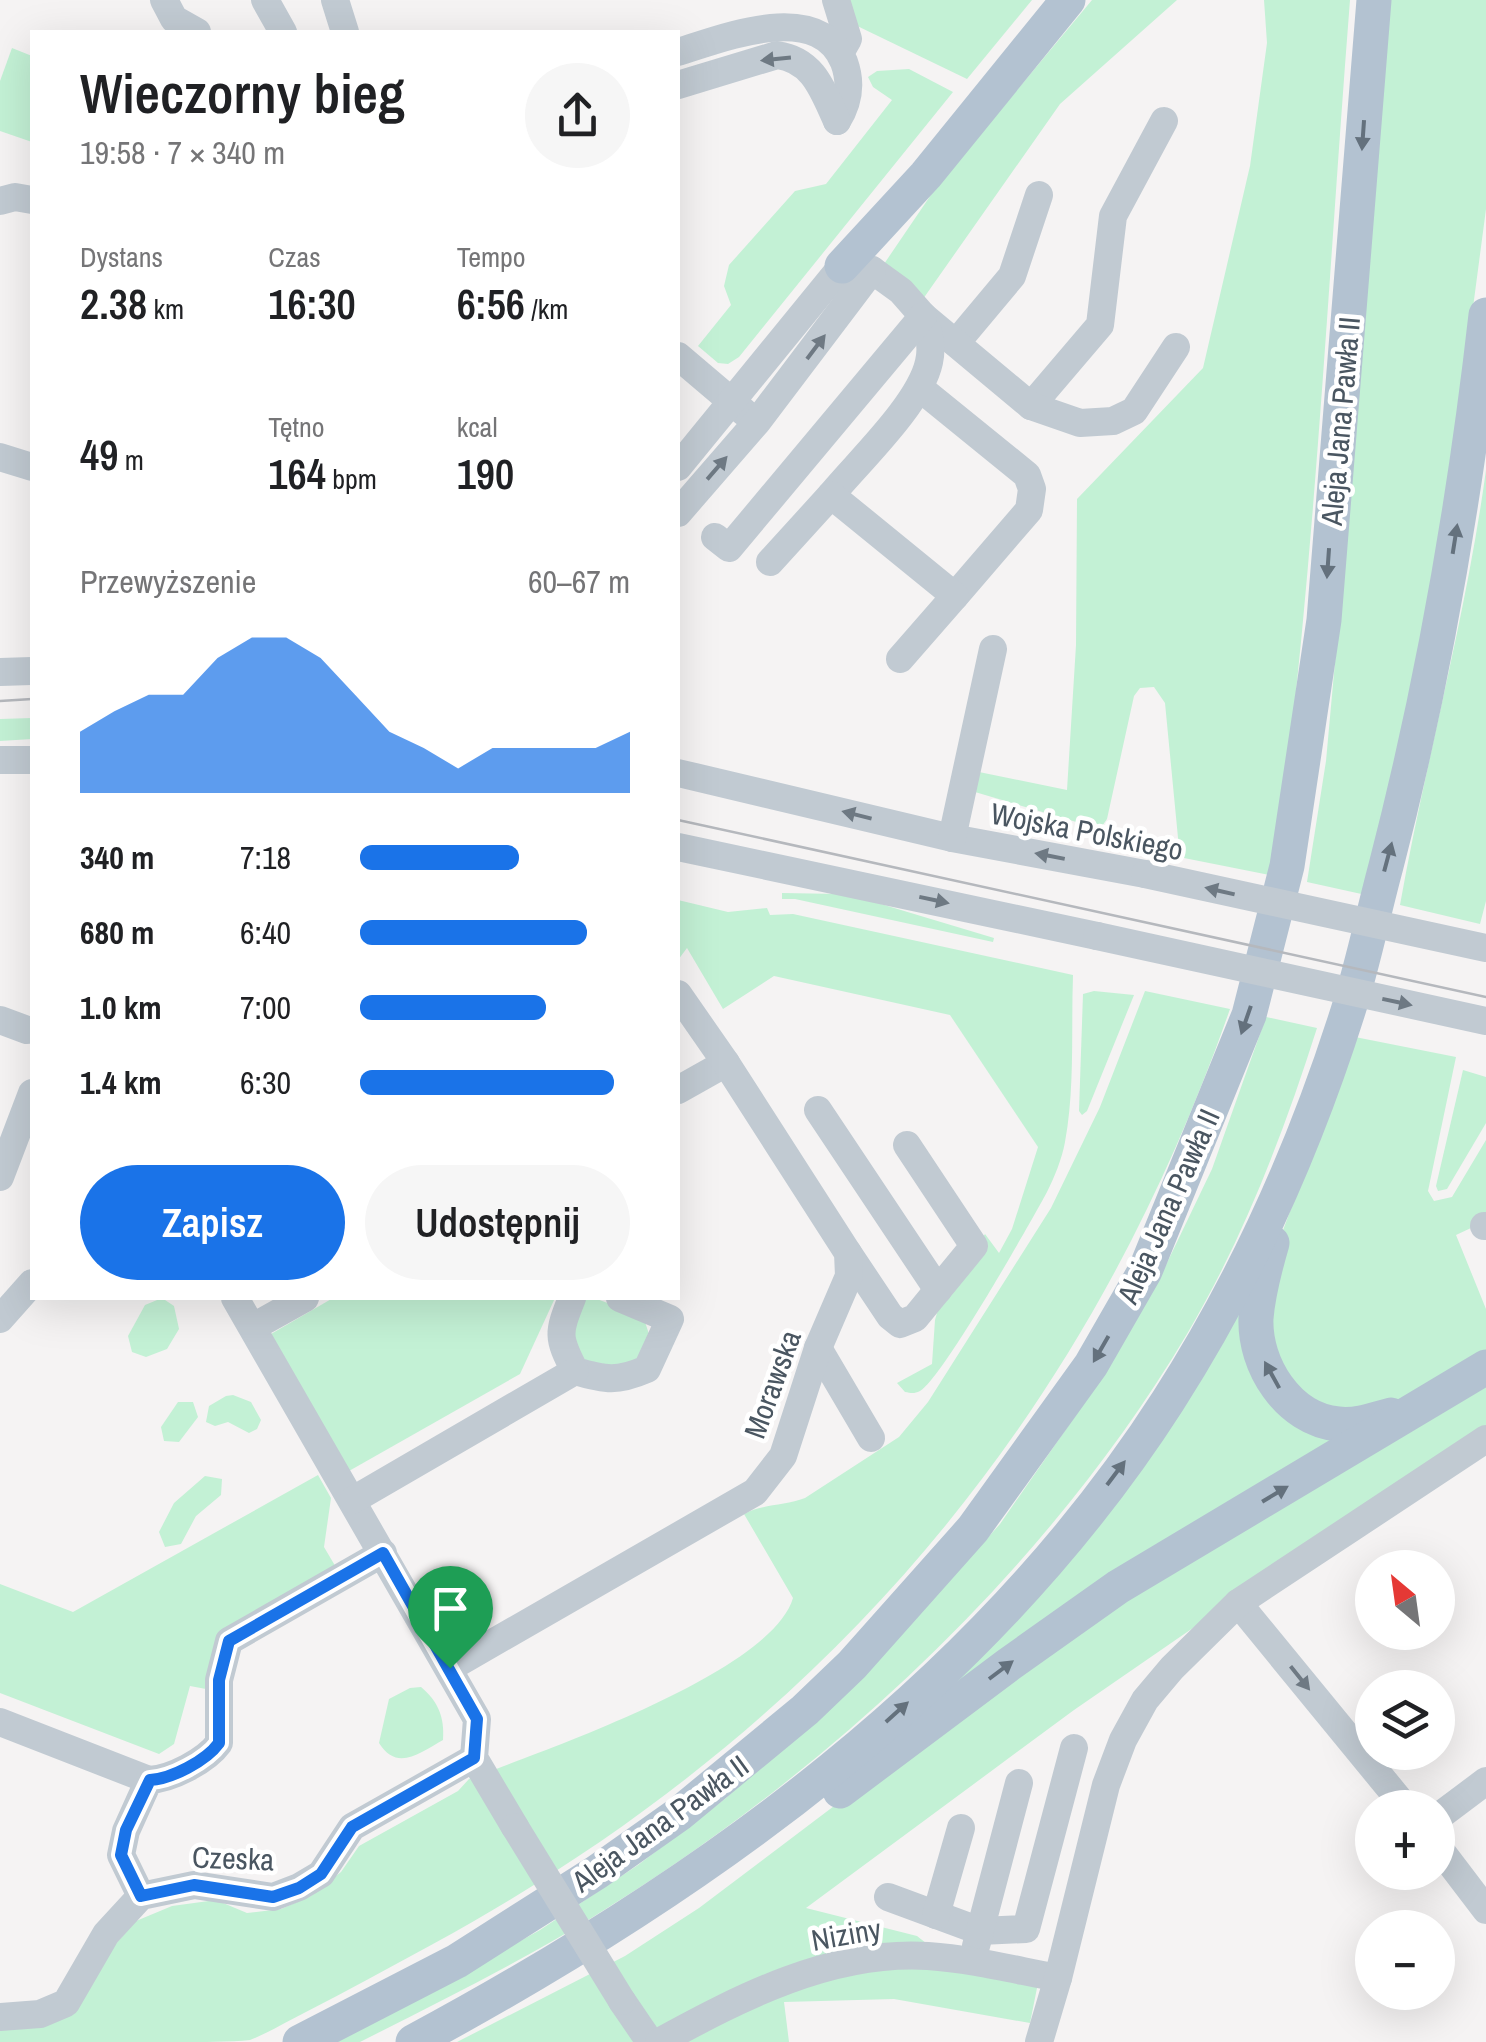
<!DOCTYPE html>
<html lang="pl">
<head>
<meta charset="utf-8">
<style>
	body { margin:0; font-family:"Archivo Narrow",sans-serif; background:#f6f6f6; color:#202124; height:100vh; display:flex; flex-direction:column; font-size:38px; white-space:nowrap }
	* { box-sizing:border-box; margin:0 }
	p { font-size:32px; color:#757577 }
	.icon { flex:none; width:55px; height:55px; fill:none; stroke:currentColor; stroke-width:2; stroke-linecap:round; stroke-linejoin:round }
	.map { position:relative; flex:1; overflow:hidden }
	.side { position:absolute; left:30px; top:30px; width:650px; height:1270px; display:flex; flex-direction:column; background:#fff; border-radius:0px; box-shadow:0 10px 40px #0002 }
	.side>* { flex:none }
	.needle { width:65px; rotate:331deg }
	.fabs { position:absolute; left:1355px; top:1550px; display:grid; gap:20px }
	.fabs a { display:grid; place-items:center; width:100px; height:100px; border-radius:50%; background:#fff; box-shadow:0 10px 40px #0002; font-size:50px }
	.pin { position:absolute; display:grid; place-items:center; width:85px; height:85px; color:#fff; margin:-102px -42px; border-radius:50% 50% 50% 0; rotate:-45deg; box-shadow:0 0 10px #0007 }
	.pin .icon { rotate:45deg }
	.round { display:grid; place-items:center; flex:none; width:105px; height:105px; border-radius:52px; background:#f6f6f6 }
	.head { display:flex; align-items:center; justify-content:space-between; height:170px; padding:0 50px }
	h1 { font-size:55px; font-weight:600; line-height:75px }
	.figures { display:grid; grid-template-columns:repeat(3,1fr); gap:15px; height:170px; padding:10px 50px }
	.figures div { display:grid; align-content:center }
	.figures b { font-size:42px; font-weight:600 }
	.figures small { font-size:28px; font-weight:400 }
	.figures p { font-size:28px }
	.chart { height:280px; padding:20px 50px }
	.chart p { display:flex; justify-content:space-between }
	.chart svg { width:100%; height:180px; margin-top:10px; fill:#1a73e8; opacity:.7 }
	.button { display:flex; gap:20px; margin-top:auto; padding:20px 50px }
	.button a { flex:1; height:115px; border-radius:60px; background:#1a73e8; color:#fff; font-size:40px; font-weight:600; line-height:115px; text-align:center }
	.button a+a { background:#f6f6f6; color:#202124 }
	ul { padding:0 50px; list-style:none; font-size:32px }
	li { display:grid; grid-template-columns:160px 120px 1fr; align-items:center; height:75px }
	li i { height:25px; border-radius:12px; background:#1a73e8 }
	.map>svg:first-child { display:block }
	.green { fill:#c3f1d5 }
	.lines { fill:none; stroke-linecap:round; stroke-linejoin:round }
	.minor { stroke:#c1cad2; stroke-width:28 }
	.major { stroke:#b3c2d1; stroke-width:35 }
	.tram { stroke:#b5b8bd; stroke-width:2.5 }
	.minor-bridge { stroke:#c1cad2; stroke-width:28 }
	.oneway { fill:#6e7983 }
	.oneway2 { fill:#64717d }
	.route-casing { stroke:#fff; stroke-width:20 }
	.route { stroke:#1a73e8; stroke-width:12 }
	.labels { text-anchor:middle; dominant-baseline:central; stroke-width:9; stroke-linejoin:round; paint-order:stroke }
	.street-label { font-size:30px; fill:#4a5661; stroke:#fff }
</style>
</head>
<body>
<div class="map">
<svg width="1486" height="2042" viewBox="0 0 1486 2042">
	<rect width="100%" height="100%" fill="#f5f3f3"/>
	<g class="green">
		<polygon points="832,0 1032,0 967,79 849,22"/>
		<polygon points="1092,0 1177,0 1060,104 923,299 884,264 937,186"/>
		<path d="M1264,0H1350C1327,292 1314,585 1274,876L1184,858L1179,848L1165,703L1154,687L1140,688L1134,696L1107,819L1100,829L975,792L979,772L1067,790L1076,645L1077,499L1203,368L1250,166L1267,43Z"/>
		<polygon points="1389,0 1486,0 1486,209 1443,535 1366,895 1307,882 1326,761 1356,431"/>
		<polygon points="12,48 32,56 32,142 0,131 0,81"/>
		<polygon points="909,69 953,92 739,357 728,364 718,363 698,346 731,305 724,286 729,265 795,191 826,184 892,100 873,87 868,77 877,71"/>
		<path d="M1486,470V901L1480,924L1400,905C1426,759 1466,617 1486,470Z"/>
		<polygon points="32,718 32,739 0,741 0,719"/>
		<polygon points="782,893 840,894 861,898 994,938 993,942 795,899 782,899"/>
		<path d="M678,900L728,912L767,908L770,915L793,914L1073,975C1071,1030 1075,1088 1065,1142C1062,1159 1054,1178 1047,1192C1031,1222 941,1380 920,1391C914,1394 911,1393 905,1392L897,1383L932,1364L935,1320L939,1306L985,1234L999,1253L1012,1229L1038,1147L950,1015L774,976L723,1009L687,948L678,960Z"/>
		<polygon points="1094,991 1134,995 1087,1111 1082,1115 1079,1111 1083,994"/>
		<path d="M1145,991L1230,1009C1085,1425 820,1733 433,1944C390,1967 347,1991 304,2013C286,2022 268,2033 250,2040C231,2042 202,2042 181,2042C121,2042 60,2042 0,2042V2023L36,2020L105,1956L136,1921L172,1906L216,1900L247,1913L281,1909L311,1896L341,1872L359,1846L458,1791L469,1779C542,1751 771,1673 793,1598L744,1514C761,1504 785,1506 805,1498L899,1437L928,1402L1051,1208L1100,1107Z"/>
		<path d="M1266,1017L1317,1028C1284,1132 1243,1239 1187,1334C1047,1570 826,1774 593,1917C518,1963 439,2002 360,2042H337L540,1930L638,1865L726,1798L899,1637L1000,1524L1105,1373L1165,1267L1212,1169Z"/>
		<polygon points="1355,1037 1456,1057 1428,1191 1434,1201 1452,1197 1486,1140 1486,1221 1456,1235 1486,1309 1486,1353 1409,1397 1378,1410 1322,1407 1286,1381 1264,1313 1273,1257"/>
		<polygon points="1463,1070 1486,1077 1486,1123 1447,1189 1438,1191 1436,1186"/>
		<polygon points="162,1298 174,1306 179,1329 167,1349 146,1357 132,1352 128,1336 145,1305"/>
		<polygon points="333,1298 555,1298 520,1374 349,1471 271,1334"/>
		<polygon points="584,1298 594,1298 643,1316 651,1340 646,1355 617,1367 579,1359 572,1330"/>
		<polygon points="1242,1301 1246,1352 1341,1434 950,1692 933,1690"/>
		<polygon points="1486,1382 1486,1426 1074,1710 806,1908 917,1936 950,1962 1038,1983 1030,2023 894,1999 784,2002 789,2042 457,2042 625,1956 699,1908 1067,1630"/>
		<polygon points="233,1395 251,1402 261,1420 257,1429 249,1433 228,1422 215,1426 206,1422 209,1406 226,1396"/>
		<polygon points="178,1402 193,1402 198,1417 179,1442 164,1441 161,1427"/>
		<polygon points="318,1475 331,1498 324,1547 337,1569 219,1635 206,1689 190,1686 174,1744 159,1754 0,1693 0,1584 73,1612"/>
		<polygon points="205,1476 222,1479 221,1495 196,1516 181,1544 165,1547 159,1532 174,1503"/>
		<path d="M421,1687C438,1701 445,1718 443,1740C420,1753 397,1772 379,1743L389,1699L410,1688Z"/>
	</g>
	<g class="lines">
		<g class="minor">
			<polyline points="164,0 174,19 197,32"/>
			<polyline points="265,0 283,32"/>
			<polyline points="335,0 345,32"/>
			<polyline points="836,0 848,39 840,53"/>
			<path d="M678,52C726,37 818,0 844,62C852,84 849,102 837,121"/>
			<path d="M678,85L777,55C814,60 823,91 837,121"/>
			<polyline points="0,201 15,197 32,200"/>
			<polyline points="956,343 1012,276 1039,195"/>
			<polyline points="678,356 744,412"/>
			<polyline points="921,389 1027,475 1032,489 1029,510 955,596"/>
			<polyline points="1031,406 1100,325 1113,216 1164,121"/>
			<polyline points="0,457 32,467"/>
			<polyline points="678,467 842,266 872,270 901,291 923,316 1031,406 1080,423 1113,421 1134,411 1176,347"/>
			<path d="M831,495C859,461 920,404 929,362C933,345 928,331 923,316"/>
			<polyline points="678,513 757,422 872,270"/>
			<polyline points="715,537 729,548 923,316"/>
			<polyline points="770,562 831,495 955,596 900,659"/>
			<polyline points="0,672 32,671"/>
			<polyline points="0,760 32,760"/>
			<polyline points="678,773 952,838 1145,874"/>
			<polyline points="952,838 993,649"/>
			<polyline points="678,847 1097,936"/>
			<polyline points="0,1020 27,1030"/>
			<polyline points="678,1090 726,1063"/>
			<polyline points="818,1110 938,1290"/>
			<polyline points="0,1177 32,1093"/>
			<polyline points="1484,1226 1486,1226"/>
			<polyline points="848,1253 890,1316 900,1324 915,1318 974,1246 907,1145"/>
			<polyline points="235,1298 477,1719 474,1758 515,1827"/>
			<path d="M572,1298C558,1333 557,1337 575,1371C606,1380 617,1382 647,1369L670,1319L620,1298"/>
			<polyline points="0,1319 32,1283"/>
			<polyline points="253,1327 305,1298"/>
			<polyline points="818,1348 871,1438"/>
			<polyline points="353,1500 575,1371"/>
			<polyline points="1238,1603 1406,1808"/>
			<polyline points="449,1668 755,1492 783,1456 818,1348 849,1276 848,1253 726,1063 678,994"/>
			<polyline points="0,1722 149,1780"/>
			<polyline points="1438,1817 1486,1781"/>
			<polyline points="1438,1847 1486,1910"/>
			<path d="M141,1896L121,1855L126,1831L149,1780C171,1779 206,1761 219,1743V1680L229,1641L383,1553"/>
			<polyline points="888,1897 980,1931 1026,1929 1074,1748"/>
			<polyline points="936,1915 961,1828"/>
			<polyline points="976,1946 1019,1783"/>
			<polyline points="622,2001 650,2042"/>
			<polyline points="0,2017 40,2014 66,2003 106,1934 141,1896 194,1885 273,1897 299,1887 321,1874 352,1827 474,1758"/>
			<path d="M659,2042C741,1997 832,1950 928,1956C972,1959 1015,1970 1058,1978"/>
			<polyline points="1039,2042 1058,1978 1106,1785 1123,1740 1145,1700 1172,1668 1238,1603 1486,1439"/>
		</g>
		<g class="major">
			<polyline points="842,266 926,175 1068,0"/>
			<path d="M1272,1243C1265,1267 1258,1293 1256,1318C1254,1365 1288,1419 1338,1424C1357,1426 1373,1420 1391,1415"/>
			<polyline points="840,1791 1008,1665 1118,1587 1486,1367"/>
			<polyline points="300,2042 457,1961 597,1872 679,1814 805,1710 852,1665 973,1529 1091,1365 1145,1271 1249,1015 1287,866 1324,620 1374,0"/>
			<path d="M413,2042C705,1885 986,1685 1168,1401C1245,1281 1305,1147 1348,1011C1363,964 1373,914 1386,866C1433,685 1465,501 1486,315"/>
		</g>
		<g class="tram">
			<polyline points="0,701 32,699"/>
			<polyline points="678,820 1486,997"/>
		</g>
		<g class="minor-bridge">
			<polyline points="1145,874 1486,948"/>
			<polyline points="1097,936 1486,1021"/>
			<polyline points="515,1827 622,2001"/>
		</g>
	</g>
	<defs><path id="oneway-solid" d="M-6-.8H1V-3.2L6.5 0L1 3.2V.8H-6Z" transform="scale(2.5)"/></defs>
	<g class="oneway">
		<use href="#oneway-solid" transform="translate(776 59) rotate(174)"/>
		<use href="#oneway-solid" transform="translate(816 347) rotate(-53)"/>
		<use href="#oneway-solid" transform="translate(717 468) rotate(-49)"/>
		<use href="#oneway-solid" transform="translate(857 815) rotate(-166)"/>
		<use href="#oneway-solid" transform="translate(1050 856) rotate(-169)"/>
		<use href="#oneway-solid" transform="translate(1220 891) rotate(-167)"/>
		<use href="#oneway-solid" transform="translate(934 900) rotate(12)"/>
		<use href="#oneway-solid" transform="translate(1397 1002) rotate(12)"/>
		<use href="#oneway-solid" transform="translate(1300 1678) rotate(51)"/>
	</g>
	<g class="oneway2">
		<use href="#oneway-solid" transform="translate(1363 135) rotate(94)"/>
		<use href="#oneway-solid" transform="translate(1455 539) rotate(-81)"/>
		<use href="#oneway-solid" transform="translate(1328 563) rotate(94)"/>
		<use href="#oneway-solid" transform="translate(1388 857) rotate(-75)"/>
		<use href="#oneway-solid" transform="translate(1246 1020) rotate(109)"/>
		<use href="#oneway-solid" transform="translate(1101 1349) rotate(120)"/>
		<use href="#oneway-solid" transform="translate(1272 1375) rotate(-119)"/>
		<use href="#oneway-solid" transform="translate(1116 1473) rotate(-53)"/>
		<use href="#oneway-solid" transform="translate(1275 1494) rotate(-31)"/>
		<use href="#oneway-solid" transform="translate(1001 1670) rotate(-37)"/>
		<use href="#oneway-solid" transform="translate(897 1712) rotate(-42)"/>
	</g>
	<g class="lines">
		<defs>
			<path id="route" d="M383,1553L477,1719L474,1758L352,1827L321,1874L299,1888L273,1897L194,1885L141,1896L121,1855L126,1830L150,1780C171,1779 206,1761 219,1743V1680L229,1641Z"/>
		</defs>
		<use href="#route" class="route-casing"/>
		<use href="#route" class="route"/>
	</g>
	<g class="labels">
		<g class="street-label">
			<text transform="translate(1340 421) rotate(-85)">Aleja Jana Pawła II</text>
			<text transform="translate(1087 831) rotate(11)">Wojska Polskiego</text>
			<text transform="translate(1168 1206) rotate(-66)">Aleja Jana Pawła II</text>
			<text transform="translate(772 1384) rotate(-70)">Morawska</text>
			<text transform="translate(660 1823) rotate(-36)">Aleja Jana Pawła II</text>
			<text transform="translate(233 1858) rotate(2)">Czeska</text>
			<text transform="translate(846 1934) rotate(-10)">Niziny</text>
		</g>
	</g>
</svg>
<div class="fabs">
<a><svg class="needle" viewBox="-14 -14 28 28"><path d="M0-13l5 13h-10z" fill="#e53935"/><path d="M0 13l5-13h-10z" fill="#757577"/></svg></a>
<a><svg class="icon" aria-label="layers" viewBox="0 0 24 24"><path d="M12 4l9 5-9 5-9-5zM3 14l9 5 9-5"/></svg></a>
<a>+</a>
<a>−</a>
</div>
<div class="pin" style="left:450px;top:1668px;background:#1e9e55"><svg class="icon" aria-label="arrive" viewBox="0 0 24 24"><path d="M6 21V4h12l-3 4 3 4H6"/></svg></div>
<section class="side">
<div class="head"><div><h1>Wieczorny bieg</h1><p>19:58 · 7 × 340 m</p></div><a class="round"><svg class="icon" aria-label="share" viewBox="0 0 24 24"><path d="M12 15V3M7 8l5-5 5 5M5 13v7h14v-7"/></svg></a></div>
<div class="figures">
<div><p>Dystans</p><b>2.38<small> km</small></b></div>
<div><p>Czas</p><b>16:30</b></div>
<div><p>Tempo</p><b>6:56<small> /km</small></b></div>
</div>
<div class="figures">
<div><b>49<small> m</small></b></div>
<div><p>Tętno</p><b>164<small> bpm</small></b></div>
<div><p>kcal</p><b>190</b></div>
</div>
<div class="chart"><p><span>Przewyższenie</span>60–67 m</p>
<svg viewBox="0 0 160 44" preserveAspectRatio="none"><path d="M0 44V29L10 24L20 20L30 20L40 11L50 6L60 6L70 11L80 20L90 29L100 33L110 38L120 33L130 33L140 33L150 33L160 29V44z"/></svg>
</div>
<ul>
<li><b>340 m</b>7:18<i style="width:59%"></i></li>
<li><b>680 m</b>6:40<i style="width:84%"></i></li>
<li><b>1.0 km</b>7:00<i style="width:69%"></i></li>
<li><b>1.4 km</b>6:30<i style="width:94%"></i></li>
</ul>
<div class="button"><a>Zapisz</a><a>Udostępnij</a></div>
</section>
</div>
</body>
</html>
